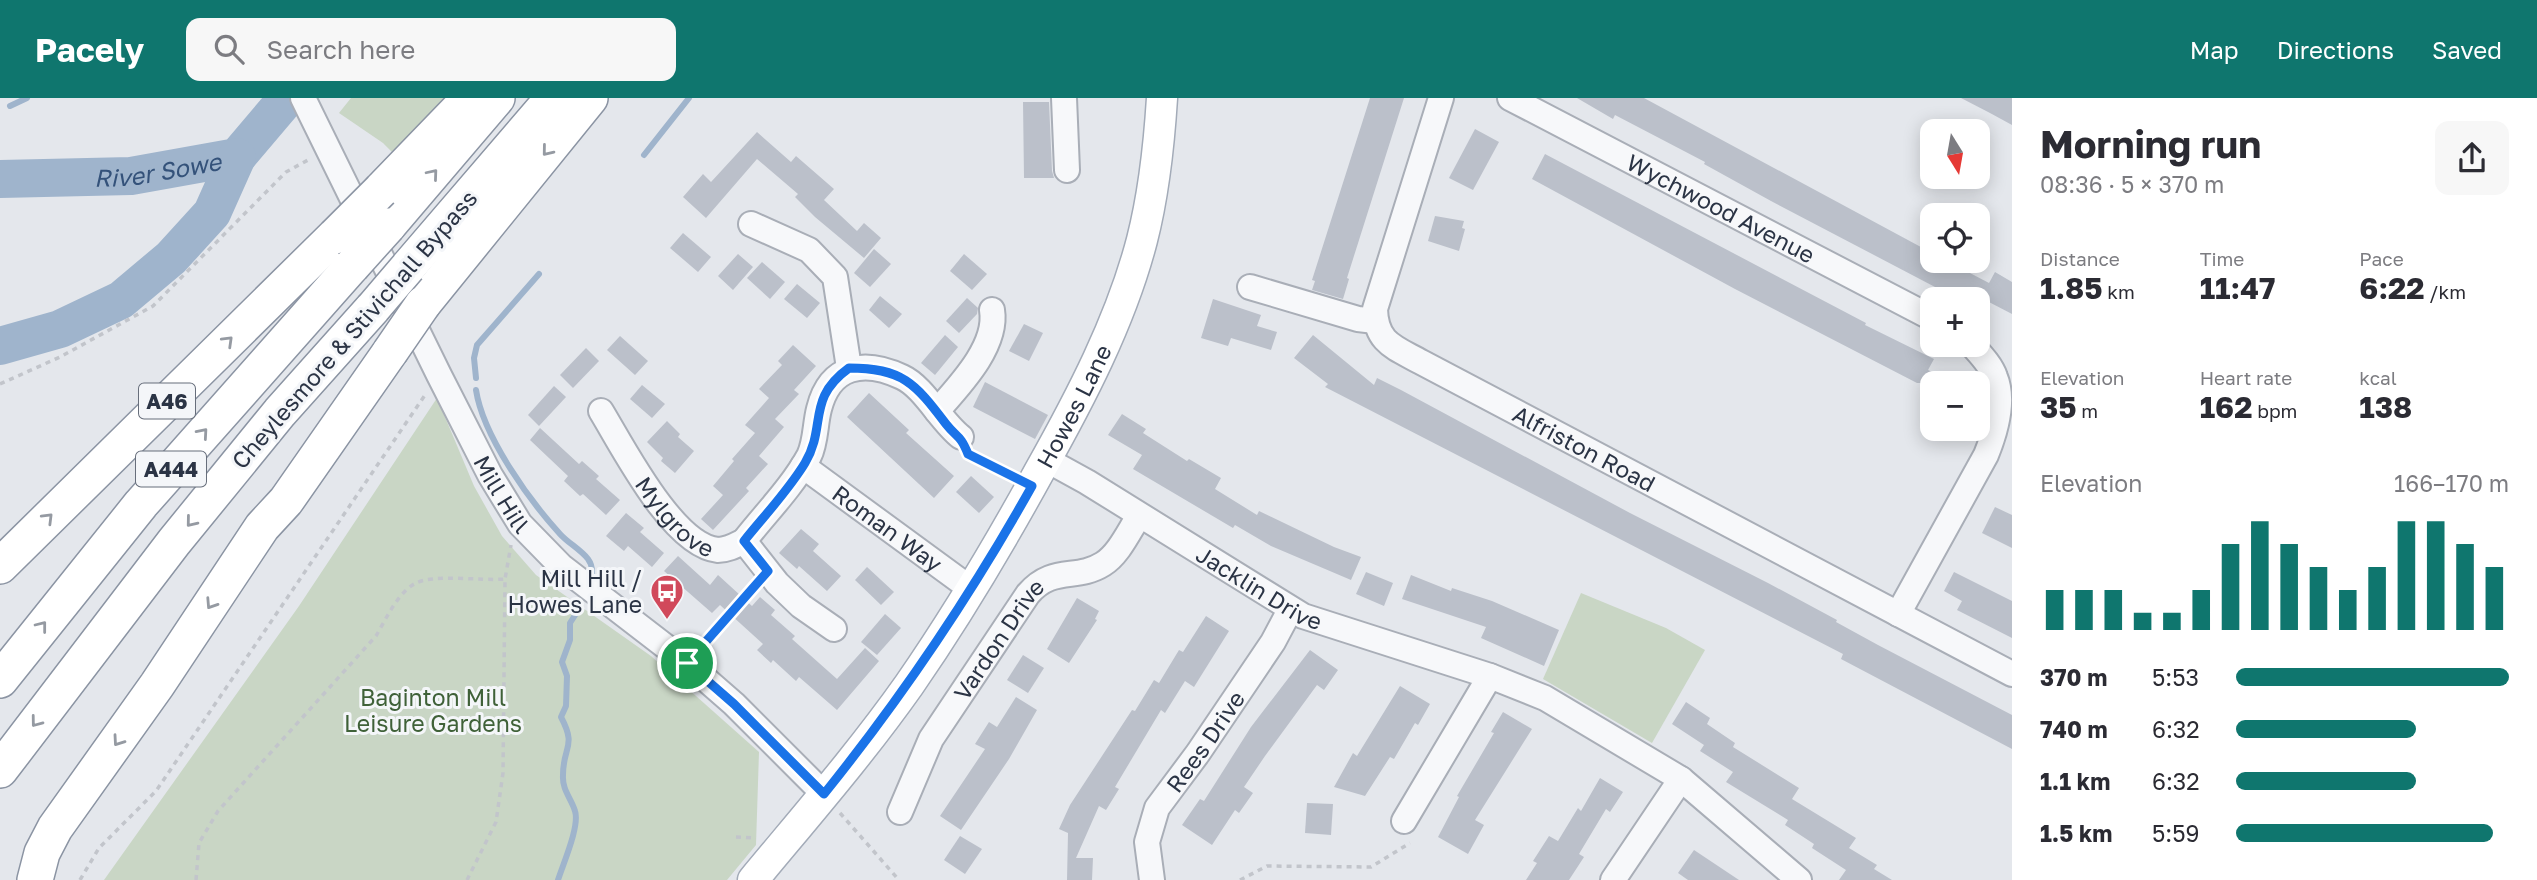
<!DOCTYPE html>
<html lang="en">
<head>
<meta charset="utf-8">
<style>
	body { margin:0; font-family:"Golos Text",sans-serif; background:#f7f7f7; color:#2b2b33; height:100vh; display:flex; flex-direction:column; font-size:26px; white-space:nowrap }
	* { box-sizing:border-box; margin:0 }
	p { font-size:23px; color:#7c7c81 }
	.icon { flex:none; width:38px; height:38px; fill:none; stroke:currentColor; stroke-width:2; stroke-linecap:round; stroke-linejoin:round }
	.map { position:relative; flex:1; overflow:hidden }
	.drawer { display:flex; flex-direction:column; background:#fff; width:525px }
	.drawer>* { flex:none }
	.needle { width:46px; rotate:169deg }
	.tools { position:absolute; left:1920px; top:21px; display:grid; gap:14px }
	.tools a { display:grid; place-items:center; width:70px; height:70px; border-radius:14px; background:#fff; box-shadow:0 4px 18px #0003; font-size:35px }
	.pin { position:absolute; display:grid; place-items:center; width:60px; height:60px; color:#fff; margin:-30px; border:4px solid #fff; border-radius:50%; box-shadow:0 2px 7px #0007 }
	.round { display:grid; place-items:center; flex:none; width:74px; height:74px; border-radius:14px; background:#f7f7f7 }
	.overview { display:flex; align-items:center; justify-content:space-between; height:119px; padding:0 28px }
	h1 { font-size:38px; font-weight:700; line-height:52px }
	.stats { display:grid; grid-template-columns:repeat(3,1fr); gap:10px; height:119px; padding:7px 28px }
	.stats div { display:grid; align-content:center }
	.stats b { font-size:30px; font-weight:700 }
	.stats small { font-size:19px; font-weight:400 }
	.stats p { font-size:19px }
	.chart { height:196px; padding:14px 28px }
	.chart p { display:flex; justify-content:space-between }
	.chart svg { width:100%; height:126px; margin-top:7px; stroke:#0f766e; stroke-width:6 }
	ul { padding:0 28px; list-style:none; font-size:23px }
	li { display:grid; grid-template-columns:112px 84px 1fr; align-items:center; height:52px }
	li i { height:18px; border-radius:9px; background:#0f766e }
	header { display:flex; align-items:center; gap:42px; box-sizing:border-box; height:98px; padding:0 35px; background:#0f766e; color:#fff }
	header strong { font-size:33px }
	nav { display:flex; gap:38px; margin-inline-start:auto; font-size:24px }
	.search { width:490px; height:63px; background:#f7f7f7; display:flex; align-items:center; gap:18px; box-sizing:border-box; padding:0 24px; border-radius:14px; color:#7c7c81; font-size:26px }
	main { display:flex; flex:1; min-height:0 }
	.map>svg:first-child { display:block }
	.green { fill:#c9d6c5 }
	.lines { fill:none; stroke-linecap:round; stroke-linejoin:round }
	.stream { stroke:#9fb4cc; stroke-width:6 }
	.river { stroke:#9fb4cc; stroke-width:38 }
	.building { fill:#bbc0ca }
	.minor-casing { stroke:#a9aeb7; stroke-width:28 }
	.major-casing { stroke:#a3abb8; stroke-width:33 }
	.highway-casing { stroke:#8b94a3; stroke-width:38 }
	.path { stroke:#c2c5cb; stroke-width:3.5; stroke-dasharray:5 5; stroke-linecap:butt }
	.minor { stroke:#f7f8fa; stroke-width:24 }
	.major { stroke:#fff; stroke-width:30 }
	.highway { stroke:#fff; stroke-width:35 }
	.highway-bridge-casing { stroke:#8b94a3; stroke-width:38; stroke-linecap:butt }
	.highway-bridge { stroke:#fff; stroke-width:35 }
	.oneway { stroke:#959aa2 }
	.route-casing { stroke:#fff; stroke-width:14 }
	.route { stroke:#1a73e8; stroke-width:9 }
	.labels { text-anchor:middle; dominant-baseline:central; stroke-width:6; stroke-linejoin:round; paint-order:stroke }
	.shield { fill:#f4f6f9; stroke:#676e7b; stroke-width:2 }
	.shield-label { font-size:21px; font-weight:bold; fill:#2b3445 }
	.street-label { font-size:23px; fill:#2b3445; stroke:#f4f6f9 }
	.poi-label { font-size:23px; fill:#2b3445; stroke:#f4f6f9; text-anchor:end }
	.park-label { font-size:23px; fill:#3f6138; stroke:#f4f6f9 }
	.water-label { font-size:24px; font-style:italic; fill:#34527a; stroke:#f4f6f9 }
</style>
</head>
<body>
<header>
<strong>Pacely</strong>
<div class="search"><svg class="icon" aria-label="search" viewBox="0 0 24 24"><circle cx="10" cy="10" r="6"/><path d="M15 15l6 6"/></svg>Search here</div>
<nav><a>Map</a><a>Directions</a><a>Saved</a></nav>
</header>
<main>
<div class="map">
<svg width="2012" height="782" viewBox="0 0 2012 782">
	<rect width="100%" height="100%" fill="#e4e7ec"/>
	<g class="green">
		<polygon points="351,0 452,0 442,13 392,54 383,45 339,15"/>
		<polygon points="437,300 474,388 502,438 536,477 651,558 759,654 756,747 727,782 104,782 299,508"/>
		<polygon points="1581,495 1666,530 1705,552 1652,645 1543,581"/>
	</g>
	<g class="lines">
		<g class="stream">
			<polyline points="10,8 27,0"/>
			<polyline points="644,57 689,0"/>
			<polyline points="476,280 474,260 477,247 539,176"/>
			<path d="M476,292C483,338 529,402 560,436C568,445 580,451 588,461C593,468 593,474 591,482"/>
			<path d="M558,782C563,766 580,728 575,713C571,700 562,692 563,677C563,648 577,649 561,619L566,608L567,578L562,564L570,542V525L579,511"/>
		</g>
		<g class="river">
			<path id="s1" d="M0,81L131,78L237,59L287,0"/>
			<polyline points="0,248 60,231 121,202 171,160 212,115 237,59"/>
		</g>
	</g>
	<g class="building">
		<polygon points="1370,0 1404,0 1347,180 1349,181 1343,201 1312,192 1315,183 1312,182"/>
		<polygon points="1577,0 1644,0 1932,155 1932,163 1947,163 1989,185 1995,174 2012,184 2012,216 1962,190 1956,200 1771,103 1704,66 1705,64 1615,17 1613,21"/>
		<polygon points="1961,0 2012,0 2012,27 1990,15"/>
		<polygon points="1023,4 1049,4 1052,73 1054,80 1024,80"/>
		<polygon points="1475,31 1499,44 1473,92 1449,80"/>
		<polygon points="757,34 791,64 796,58 834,91 824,102 857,133 864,125 881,140 864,160 815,119 795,99 798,96 757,61 706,120 683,99 703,76 711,84"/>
		<polygon points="1545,56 1866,225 1865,227 1934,261 1928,272 1956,285 1917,285 1735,191 1532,81"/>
		<polygon points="1435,118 1464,123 1462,130 1465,131 1459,153 1428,143"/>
		<polygon points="683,135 711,159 698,174 670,150"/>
		<polygon points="874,151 891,166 870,189 854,175"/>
		<polygon points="738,156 753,169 733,192 718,178"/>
		<polygon points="964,156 987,176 972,192 950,173"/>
		<polygon points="762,164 785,184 770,201 747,180"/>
		<polygon points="797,186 820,205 807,220 784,201"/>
		<polygon points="880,198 902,216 889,230 869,212"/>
		<polygon points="967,200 978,210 977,216 959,235 946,223"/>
		<polygon points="1213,201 1261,217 1257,228 1277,234 1271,252 1231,240 1228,248 1201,240"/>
		<polygon points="1024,226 1043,235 1029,263 1009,253"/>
		<polygon points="945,237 958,249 935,277 921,265"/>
		<polygon points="1313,237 1374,287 1377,280 1401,292 1630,415 1768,485 1837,522 1836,524 1878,547 2012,617 2012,651 1841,561 1843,556 1325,289 1328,286 1294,260"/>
		<polygon points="620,238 648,263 635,277 607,252"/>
		<polygon points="793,247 816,268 794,292 799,296 775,321 784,329 759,358 768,366 746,390 749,393 713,432 701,421 723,397 713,388 734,363 732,361 755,335 745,327 769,300 759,291 782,267 778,263"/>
		<polygon points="586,250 599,263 573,290 560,277"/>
		<polygon points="985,284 1048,317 1035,341 973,309"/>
		<polygon points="642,287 665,306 652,320 630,301"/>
		<polygon points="554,288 566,299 539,328 528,317"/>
		<polygon points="869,295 909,332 906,335 954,378 934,400 847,319"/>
		<polygon points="1122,316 1146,331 1143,335 1187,363 1189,361 1221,380 1215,391 1257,417 1259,413 1334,449 1361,459 1351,482 1271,448 1235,427 1233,430 1133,371 1142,357 1108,337"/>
		<polygon points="667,323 680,336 678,339 694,353 675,375 661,363 663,360 647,344"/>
		<polygon points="540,330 579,366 582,363 599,378 596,381 620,402 606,417 583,396 580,398 564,383 568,378 530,342"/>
		<polygon points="971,378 994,399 979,415 956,394"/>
		<polygon points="1995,409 2012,417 2012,450 1982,435"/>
		<polygon points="626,415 644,430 640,434 664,455 652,469 628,448 624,453 606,438"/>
		<polygon points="801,431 819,446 813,453 841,478 827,493 799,468 797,471 779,455"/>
		<polygon points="678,458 710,487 718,477 752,508 760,499 775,512 771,517 795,538 792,541 837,581 865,550 879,563 837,612 799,579 796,583 773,562 771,565 757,552 763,546 720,507 712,515 664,473"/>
		<polygon points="867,469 894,494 881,507 855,482"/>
		<polygon points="1366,474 1393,485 1384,508 1356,496"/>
		<polygon points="1954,474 2012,503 2012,540 1957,512 1962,503 1944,493"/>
		<polygon points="1411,477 1451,493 1452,490 1492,503 1559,532 1544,568 1481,540 1486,529 1402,501"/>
		<polygon points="1077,500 1099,513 1095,521 1097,522 1069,565 1047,551"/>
		<polygon points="885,516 901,530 877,557 861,544"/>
		<polygon points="1206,518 1229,533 1194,589 1185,583 1165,615 1161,612 1115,689 1119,691 1106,712 1099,708 1076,760 1093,760 1092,782 1067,782 1068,735 1059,731 1070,707 1132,612 1135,613 1154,582 1159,585 1179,552 1183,554"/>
		<polygon points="1310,552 1338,572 1324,592 1317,587 1265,658 1244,689 1253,695 1239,715 1235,712 1212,747 1182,727 1200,701 1204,703 1251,629"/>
		<polygon points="1023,557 1044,570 1028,595 1007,582"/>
		<polygon points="1400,588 1430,606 1418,627 1415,625 1394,661 1390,659 1365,698 1334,689 1353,655 1357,658"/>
		<polygon points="1016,599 1037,612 1009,661 961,732 940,718 985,651 975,646 989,624 997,629"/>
		<polygon points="1686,604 1710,620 1707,626 1735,645 1733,649 1799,690 1792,701 1856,740 1849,750 1877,767 1874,771 1892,782 1839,782 1846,772 1812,750 1814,746 1785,727 1788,722 1726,684 1733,674 1700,653 1704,647 1672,626"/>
		<polygon points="1503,614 1532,631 1475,722 1484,727 1468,756 1438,739 1459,699 1457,698 1494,635 1491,634"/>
		<polygon points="1600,680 1623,694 1610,714 1606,711 1579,756 1584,759 1569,782 1526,782 1537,765 1533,763 1549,738 1558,743 1578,710 1581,713"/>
		<polygon points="1307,705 1333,706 1331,737 1305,735"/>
		<polygon points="960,738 982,751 965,776 944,762"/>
		<polygon points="1694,752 1739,782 1688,782 1678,775"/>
	</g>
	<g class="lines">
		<defs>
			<g id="minor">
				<path id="s2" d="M303,0L439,277L490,377L520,426L561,468L687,565L734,606L824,696"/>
				<polyline points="1064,0 1067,72"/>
				<path id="s3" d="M1441,0L1375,211C1376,245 1394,249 1421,264L2012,576"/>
				<path id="s4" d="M1510,0L1932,220"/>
				<polyline points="751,126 809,152 835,179 849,270"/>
				<polyline points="1250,189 1358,221 1375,223"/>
				<path id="s5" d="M601,313C623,349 673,448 718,452C728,452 736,447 744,443L777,485L801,508L834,531"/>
				<path d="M937,313C959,288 998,248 992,212"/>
				<path id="s6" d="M1047,362L1087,384L1303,518L1490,578L1545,600L1681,681L1799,782"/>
				<path id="s7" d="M803,368L971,491"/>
				<path d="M744,443C765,416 792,389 809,358C816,344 815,326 819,311C830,267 864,261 902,279C924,289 941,324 961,339"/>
				<path d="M1898,516L1986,357C1995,335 2005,303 1995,279C1991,267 1980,256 1972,247"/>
				<path id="s8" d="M900,714L931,641L1028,496C1053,467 1076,483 1103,466C1119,456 1129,433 1139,418"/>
				<polyline points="1404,723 1490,578"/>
				<path id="s9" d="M1152,782L1147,744L1157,710L1198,655L1273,544L1290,512"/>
				<polyline points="1613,782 1681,681"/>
			</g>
			<g id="major">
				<path id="s10" d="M753,782C806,718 861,655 909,587C956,519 999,447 1039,374C1080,301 1121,223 1142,142C1154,95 1159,48 1162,0"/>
			</g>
			<g id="highway">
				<polyline points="381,92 464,6"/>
				<polyline points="388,128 497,0"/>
				<polyline points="408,169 553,0"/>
				<polyline points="423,206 590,0"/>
				<polyline points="0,468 335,138"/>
				<polyline points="0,582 141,406 352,168"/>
				<polyline points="0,672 174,444 280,314 373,210"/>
				<polyline points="35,782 42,755 55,730 157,587 262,429 286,403 390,254"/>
			</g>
		</defs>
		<use href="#minor" class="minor-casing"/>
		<use href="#major" class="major-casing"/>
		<use href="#highway" class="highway-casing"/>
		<g class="path">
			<polyline points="0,286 60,259 153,208 286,74 308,62"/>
			<polyline points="971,357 1011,377"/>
			<polyline points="702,547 753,490"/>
			<polyline points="840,715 899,782"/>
			<polyline points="736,739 756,740"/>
			<polyline points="80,782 99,750 156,693 425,297"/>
			<path d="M196,782L199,745L218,713L376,538C386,521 398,494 416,485C433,476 482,483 505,481"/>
			<polyline points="467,782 496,724 503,675 505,481 511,447"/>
			<polyline points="1240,782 1267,768 1371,769 1410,745"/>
		</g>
		<use href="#minor" class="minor"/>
		<use href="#major" class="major"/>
		<use href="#highway" class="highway"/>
		<defs>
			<g id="highway-bridge">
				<polyline points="335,138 381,92"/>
				<polyline points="352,168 388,128"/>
				<polyline points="373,210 408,169"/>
				<polyline points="390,254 423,206"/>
			</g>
		</defs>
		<use href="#highway-bridge" class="highway-bridge-casing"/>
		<use href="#highway-bridge" class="highway-bridge"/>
	</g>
	<defs><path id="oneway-chevron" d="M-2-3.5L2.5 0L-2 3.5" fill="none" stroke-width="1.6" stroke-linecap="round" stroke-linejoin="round" transform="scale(1.75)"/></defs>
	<g class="oneway">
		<use href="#oneway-chevron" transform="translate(547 53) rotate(129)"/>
		<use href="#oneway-chevron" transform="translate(433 76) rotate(-50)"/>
		<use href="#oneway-chevron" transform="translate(228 243) rotate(-44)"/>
		<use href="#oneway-chevron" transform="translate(203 335) rotate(-49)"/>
		<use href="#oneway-chevron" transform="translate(48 420) rotate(-45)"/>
		<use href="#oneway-chevron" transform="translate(191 424) rotate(129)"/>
		<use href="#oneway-chevron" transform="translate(211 506) rotate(123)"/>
		<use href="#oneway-chevron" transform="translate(42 528) rotate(-52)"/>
		<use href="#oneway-chevron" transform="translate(36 624) rotate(127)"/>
		<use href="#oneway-chevron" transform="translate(118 643) rotate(125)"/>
	</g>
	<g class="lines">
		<defs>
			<path id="route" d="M849,270C902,270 915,285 946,326C957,340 960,336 968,356L1032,388C971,497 902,599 824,696L734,606L687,565L768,473L744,443C764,418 788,393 805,365C827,328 806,301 849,270Z"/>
		</defs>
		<use href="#route" class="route-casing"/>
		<use href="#route" class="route"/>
	</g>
	<defs>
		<symbol id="bus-pin" viewBox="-11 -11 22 30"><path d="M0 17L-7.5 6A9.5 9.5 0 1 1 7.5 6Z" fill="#d1495b" stroke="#f4f6f9"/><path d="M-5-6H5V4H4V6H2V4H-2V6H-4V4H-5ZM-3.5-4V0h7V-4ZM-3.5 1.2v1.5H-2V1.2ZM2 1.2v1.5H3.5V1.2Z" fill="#fff"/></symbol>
	</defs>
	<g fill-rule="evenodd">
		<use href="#bus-pin" x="648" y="474" width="38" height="52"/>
	</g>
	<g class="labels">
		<g class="shield">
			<rect x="139" y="285.5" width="56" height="35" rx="5"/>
			<rect x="136" y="353.5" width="70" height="35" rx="5"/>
		</g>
		<g class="shield-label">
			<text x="167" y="303">A46</text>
			<text x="171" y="371">A444</text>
		</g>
		<g class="street-label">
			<text stroke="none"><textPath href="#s4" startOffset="238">Wychwood Avenue</textPath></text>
			<text transform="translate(354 231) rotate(-49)">Cheylesmore &amp; Stivichall Bypass</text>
			<text stroke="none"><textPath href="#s10" startOffset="574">Howes Lane</textPath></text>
			<text stroke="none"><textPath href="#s3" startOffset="481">Alfriston Road</textPath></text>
			<text stroke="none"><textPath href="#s2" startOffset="443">Mill Hill</textPath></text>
			<text stroke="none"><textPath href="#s5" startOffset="130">Mylgrove</textPath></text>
			<text stroke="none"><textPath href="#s7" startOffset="105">Roman Way</textPath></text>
			<text stroke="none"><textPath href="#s6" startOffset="248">Jacklin Drive</textPath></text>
			<text stroke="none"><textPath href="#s8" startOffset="200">Vardon Drive</textPath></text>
			<text stroke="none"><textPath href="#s9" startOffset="156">Rees Drive</textPath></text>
		</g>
		<g class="poi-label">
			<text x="642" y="480">Mill Hill /<tspan x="642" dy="26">Howes Lane</tspan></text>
		</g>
		<g class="park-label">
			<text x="433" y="599">Baginton Mill<tspan x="433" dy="26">Leisure Gardens</tspan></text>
		</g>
		<g class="water-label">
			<text stroke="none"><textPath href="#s1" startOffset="158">River Sowe</textPath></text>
		</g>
	</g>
</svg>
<div class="tools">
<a><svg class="needle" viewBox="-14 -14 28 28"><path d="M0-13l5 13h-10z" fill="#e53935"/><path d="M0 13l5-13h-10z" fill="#7c7c81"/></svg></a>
<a><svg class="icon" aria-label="locate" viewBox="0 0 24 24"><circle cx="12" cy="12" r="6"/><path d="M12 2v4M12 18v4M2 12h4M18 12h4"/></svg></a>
<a>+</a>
<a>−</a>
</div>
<div class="pin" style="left:687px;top:565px;background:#1e9e55"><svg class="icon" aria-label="arrive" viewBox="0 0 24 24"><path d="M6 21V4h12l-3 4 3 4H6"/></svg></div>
</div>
<section class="drawer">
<div class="overview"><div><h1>Morning run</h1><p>08:36 · 5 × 370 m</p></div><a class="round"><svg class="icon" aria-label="share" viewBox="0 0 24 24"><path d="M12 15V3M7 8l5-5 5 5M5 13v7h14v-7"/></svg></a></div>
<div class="stats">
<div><p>Distance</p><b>1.85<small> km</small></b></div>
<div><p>Time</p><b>11:47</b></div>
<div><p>Pace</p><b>6:22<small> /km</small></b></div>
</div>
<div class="stats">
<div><p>Elevation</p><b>35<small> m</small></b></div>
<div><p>Heart rate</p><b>162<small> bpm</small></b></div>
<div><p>kcal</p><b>138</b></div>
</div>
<div class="chart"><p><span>Elevation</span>166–170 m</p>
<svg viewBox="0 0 160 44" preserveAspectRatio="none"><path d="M5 44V30M15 44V30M25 44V30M35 44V38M45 44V38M55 44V30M65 44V14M75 44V6M85 44V14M95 44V22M105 44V30M115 44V22M125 44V6M135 44V6M145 44V14M155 44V22"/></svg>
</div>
<ul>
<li><b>370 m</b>5:53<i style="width:100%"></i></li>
<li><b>740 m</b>6:32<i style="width:66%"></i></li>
<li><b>1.1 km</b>6:32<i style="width:66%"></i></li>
<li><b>1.5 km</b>5:59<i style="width:94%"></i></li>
</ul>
</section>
</main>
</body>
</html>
